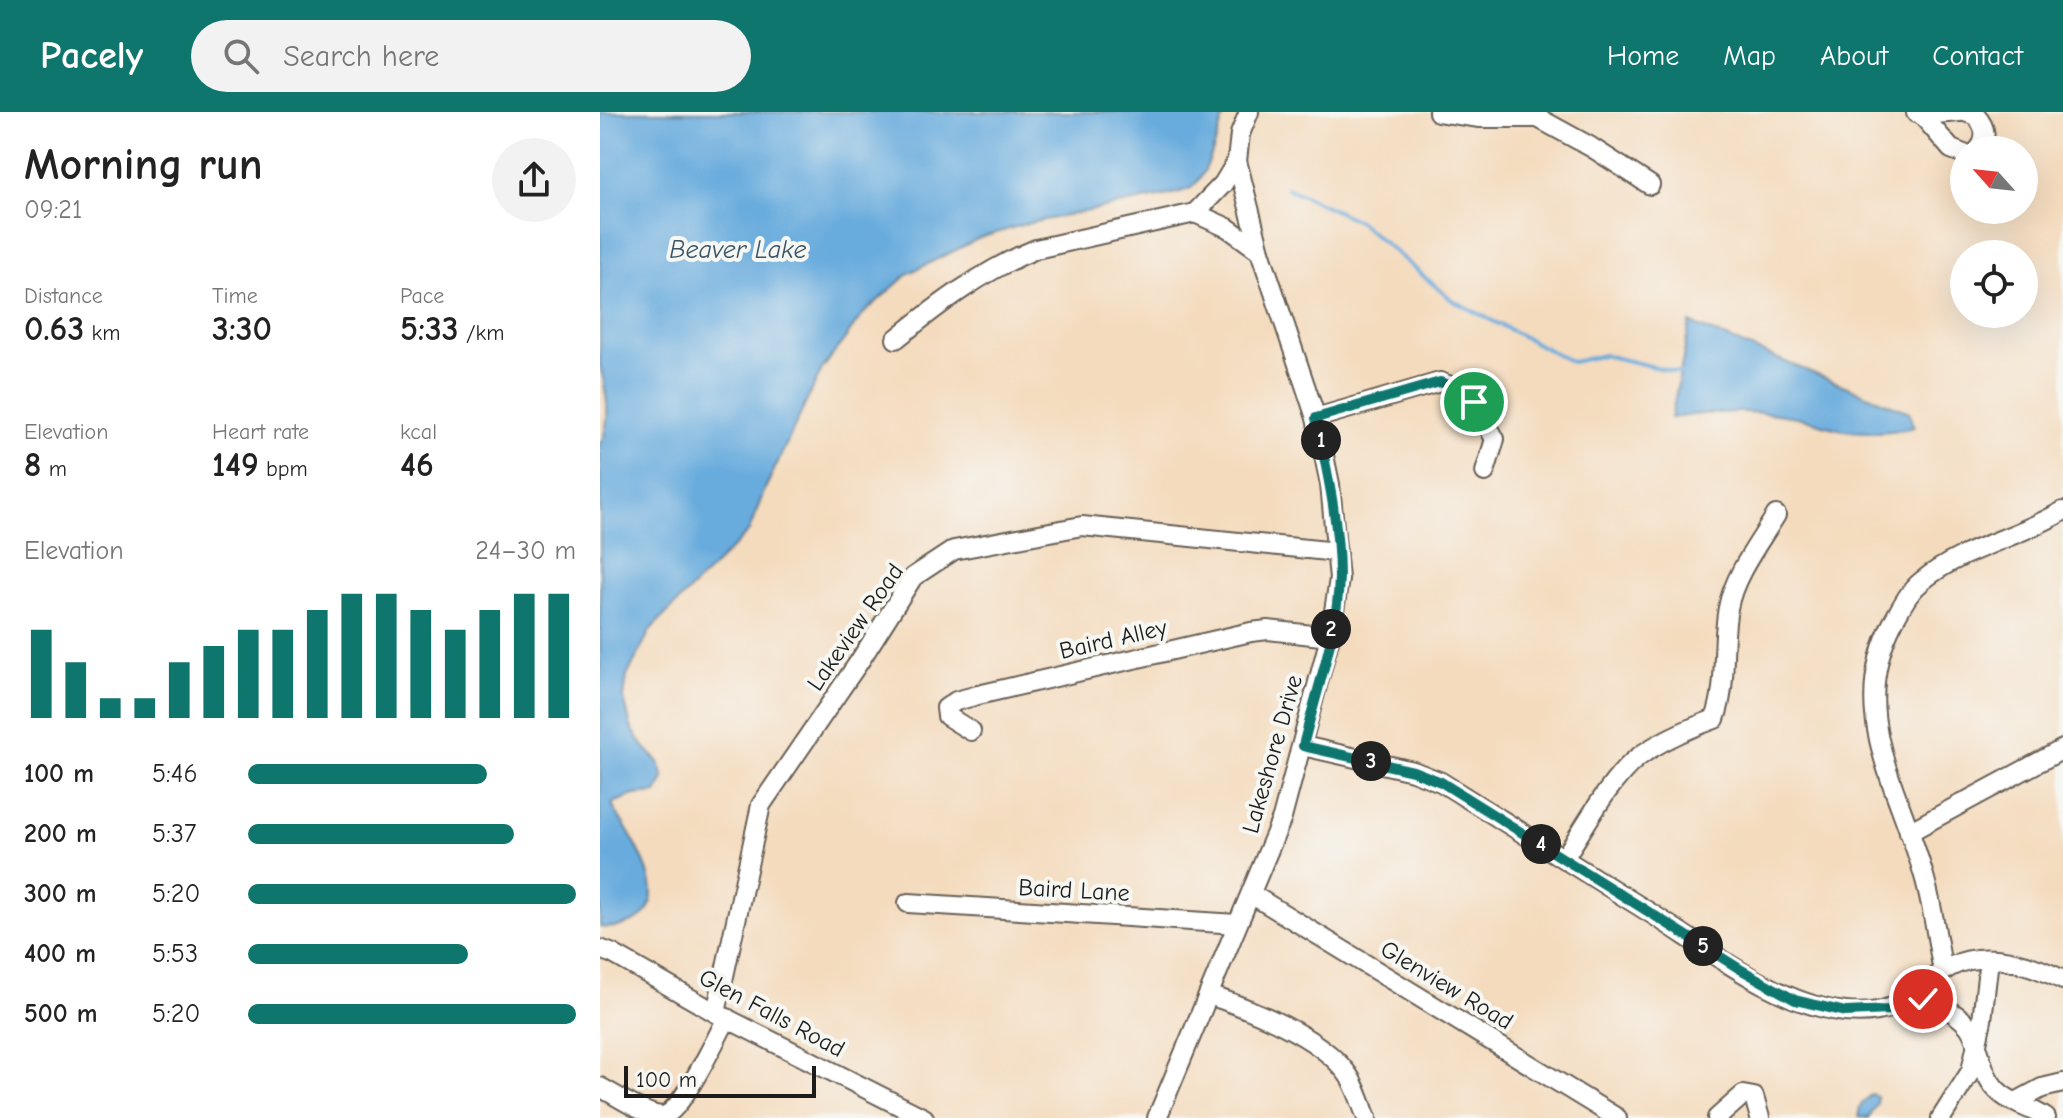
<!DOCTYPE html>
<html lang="en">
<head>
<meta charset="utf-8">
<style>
	body { margin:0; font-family:"Comic Neue",sans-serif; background:#f2f2f2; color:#222; height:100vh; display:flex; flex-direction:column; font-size:30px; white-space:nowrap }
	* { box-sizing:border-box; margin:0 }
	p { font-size:26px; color:#767676 }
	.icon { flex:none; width:44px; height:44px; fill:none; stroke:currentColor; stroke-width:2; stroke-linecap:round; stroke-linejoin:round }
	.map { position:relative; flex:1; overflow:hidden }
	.side { display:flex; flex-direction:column; background:#fff; width:600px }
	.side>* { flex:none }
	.needle { width:52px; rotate:297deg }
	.fabs { position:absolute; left:1350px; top:24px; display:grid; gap:16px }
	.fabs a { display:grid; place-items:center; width:88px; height:88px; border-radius:50%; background:#fff; box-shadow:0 8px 32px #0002; font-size:40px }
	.scale { position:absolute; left:24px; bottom:20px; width:192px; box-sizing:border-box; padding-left:8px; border:4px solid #1c1c1c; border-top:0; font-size:22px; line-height:28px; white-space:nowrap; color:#1c1c1c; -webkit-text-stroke:6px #f6f6f2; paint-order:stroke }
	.pin { position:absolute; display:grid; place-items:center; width:68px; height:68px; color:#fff; margin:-34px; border:4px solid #fff; border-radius:50%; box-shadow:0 2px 8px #0007 }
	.km { position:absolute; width:40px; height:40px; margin:-20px; border-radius:50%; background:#222; color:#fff; font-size:22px; line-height:40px; text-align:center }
	.round { display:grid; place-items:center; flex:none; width:84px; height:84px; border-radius:42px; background:#f2f2f2 }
	.headline { display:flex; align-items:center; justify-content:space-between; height:136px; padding:0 24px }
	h1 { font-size:44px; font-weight:700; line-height:60px }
	.metrics { display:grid; grid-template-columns:repeat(3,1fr); gap:12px; height:136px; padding:8px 24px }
	.metrics div { display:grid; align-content:center }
	.metrics b { font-size:34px; font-weight:700 }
	.metrics small { font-size:22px; font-weight:400 }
	.metrics p { font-size:22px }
	.chart { height:224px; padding:16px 24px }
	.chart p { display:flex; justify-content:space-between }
	.chart svg { width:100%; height:144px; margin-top:8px; stroke:#0f766e; stroke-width:6 }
	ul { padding:0 24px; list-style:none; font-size:26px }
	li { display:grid; grid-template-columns:128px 96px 1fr; align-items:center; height:60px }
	li i { height:20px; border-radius:10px; background:#0f766e }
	header { display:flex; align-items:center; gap:48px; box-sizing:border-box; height:112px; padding:0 40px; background:#0f766e; color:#fff }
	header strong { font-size:38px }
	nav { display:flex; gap:44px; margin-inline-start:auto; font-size:28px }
	.search { width:560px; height:72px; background:#f2f2f2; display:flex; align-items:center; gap:20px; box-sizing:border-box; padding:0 28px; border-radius:44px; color:#767676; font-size:30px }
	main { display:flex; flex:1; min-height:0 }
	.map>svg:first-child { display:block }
	.water { fill:#67abdd; stroke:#42647c; stroke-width:2 }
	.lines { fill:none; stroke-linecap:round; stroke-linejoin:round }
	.stream { stroke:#67abdd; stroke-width:4 }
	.minor-casing { stroke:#685f55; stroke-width:22 }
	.minor { stroke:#fff; stroke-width:18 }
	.route-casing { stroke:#fff; stroke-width:16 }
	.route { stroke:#0f766e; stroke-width:10 }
	.labels { text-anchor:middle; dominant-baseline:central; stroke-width:8; stroke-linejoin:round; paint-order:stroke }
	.street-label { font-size:24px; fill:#1c1c1c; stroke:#f6f6f2 }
	.water-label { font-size:26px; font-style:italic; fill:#3a5569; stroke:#f6f6f2 }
</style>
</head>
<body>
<header>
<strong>Pacely</strong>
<div class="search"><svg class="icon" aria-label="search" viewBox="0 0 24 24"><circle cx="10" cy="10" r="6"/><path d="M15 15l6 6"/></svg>Search here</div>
<nav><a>Home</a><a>Map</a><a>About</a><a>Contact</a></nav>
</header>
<main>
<section class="side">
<div class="headline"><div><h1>Morning run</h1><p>09:21</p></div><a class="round"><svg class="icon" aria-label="share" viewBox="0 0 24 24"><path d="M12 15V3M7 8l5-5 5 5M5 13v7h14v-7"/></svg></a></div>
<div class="metrics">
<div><p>Distance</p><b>0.63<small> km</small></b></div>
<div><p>Time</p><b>3:30</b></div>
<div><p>Pace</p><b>5:33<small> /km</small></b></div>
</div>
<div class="metrics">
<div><p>Elevation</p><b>8<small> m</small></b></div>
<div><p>Heart rate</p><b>149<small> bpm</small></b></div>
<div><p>kcal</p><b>46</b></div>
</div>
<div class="chart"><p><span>Elevation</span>24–30 m</p>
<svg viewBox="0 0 160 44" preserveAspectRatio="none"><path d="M5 44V17M15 44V27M25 44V38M35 44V38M45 44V27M55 44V22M65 44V17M75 44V17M85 44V11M95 44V6M105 44V6M115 44V11M125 44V17M135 44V11M145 44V6M155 44V6"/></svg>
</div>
<ul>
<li><b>100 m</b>5:46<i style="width:73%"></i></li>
<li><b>200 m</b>5:37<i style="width:81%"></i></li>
<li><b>300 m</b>5:20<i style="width:100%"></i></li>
<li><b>400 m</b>5:53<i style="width:67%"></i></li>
<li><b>500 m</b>5:20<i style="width:100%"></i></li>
</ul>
</section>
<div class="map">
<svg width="1463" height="1006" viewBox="0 0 1463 1006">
	<rect width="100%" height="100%" fill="#f6f6f2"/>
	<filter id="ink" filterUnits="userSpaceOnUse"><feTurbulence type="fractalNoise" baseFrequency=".0125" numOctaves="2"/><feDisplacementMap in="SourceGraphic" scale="16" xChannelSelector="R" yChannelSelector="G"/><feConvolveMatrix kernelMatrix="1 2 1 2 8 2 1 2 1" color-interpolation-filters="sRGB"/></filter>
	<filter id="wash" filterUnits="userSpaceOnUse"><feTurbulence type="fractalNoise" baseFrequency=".006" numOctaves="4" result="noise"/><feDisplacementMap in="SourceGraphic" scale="32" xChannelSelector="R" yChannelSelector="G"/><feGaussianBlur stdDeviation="1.8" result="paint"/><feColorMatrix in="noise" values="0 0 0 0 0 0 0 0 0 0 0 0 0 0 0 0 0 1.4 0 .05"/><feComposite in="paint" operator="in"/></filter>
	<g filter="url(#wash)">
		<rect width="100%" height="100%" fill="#f4dbbe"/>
		<g class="water">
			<path d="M0,0H625C618,21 609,63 591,76C586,79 578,80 573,82L425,112L380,126L309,161L263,202L221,259L165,377L149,419L51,517L27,564L24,586L31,615L44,635L59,650L64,667L56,681L34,683L13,691V695C28,720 76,785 37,808C25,814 13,817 0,815V332C13,308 6,279 0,253Z"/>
			<path d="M1090,211L1309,300L1314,315C1285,322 1251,322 1223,313C1217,311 1211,308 1205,307C1163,297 1113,299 1071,306Z"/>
			<path d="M1271,982L1277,984V992L1269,1006L1259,1005C1257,993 1266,988 1271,982Z"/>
		</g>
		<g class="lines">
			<polyline class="stream" points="687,76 758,109 852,188 972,250 1004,243 1080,261"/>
		</g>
	</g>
	<g filter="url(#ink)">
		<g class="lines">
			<defs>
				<g id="minor">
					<polyline points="838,0 880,6 938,6 991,35 1050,73"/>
					<path d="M1365,0L1376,4C1386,15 1388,27 1378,38"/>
					<polyline points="1316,1 1322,3 1360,0"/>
					<polyline points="1322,3 1351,37 1364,42"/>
					<polyline points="637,49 623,72 595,101 628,116 660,139"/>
					<path d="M296,227C339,192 384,158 436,137L595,101"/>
					<polyline points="716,306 840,270 864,279 874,290 895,327 885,360"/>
					<polyline points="371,619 347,604 346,596 356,589 378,583 651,520 668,518 730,525"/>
					<path d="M703,634L813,659L841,670C911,714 981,758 1052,802C1109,838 1176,892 1245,900C1304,906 1309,876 1352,854C1385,837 1432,852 1463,868"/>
					<polyline points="1309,720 1463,637"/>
					<path d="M964,746C985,715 1008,670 1037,646C1061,628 1087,617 1115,607C1128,572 1121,533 1128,496C1134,463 1159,431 1176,403"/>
					<polyline points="651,782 1017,1006"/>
					<polyline points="308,791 637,812"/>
					<polyline points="0,837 13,842 116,901 324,1006"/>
					<path d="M1343,860C1337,828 1333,795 1324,764C1299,674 1245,601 1294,508C1302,494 1309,479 1322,469C1362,436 1418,426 1463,399"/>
					<path d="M1316,882C1334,893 1355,897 1369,915C1381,932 1379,960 1397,978C1410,992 1431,995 1446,1006"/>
					<path d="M609,883C651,897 719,924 746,960C756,972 761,992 767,1006"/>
					<polyline points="116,901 161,693 259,550 313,465 354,438 482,414 737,440"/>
					<path d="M0,975C15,983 46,1004 62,1004C80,1003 118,923 127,906"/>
					<polyline points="1416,990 1442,976 1463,971"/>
					<polyline points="557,1006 682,706 730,525 739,467 730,372 716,306 660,139 637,49 640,22 649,0"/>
					<polyline points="1117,1006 1143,983 1154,985 1160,1006"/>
					<polyline points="1341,1006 1371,959 1382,908 1389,847"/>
				</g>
			</defs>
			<use href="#minor" class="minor-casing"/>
			<use href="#minor" class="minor"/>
		</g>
	</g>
	<g class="lines" filter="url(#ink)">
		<defs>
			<path id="route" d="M874,290L864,279L840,270L716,306C727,358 739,411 739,465C738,521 716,580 703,634L813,659L841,670L1140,857L1195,888L1246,900L1290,898L1316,882L1323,887"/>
		</defs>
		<use href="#route" class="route-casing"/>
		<use href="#route" class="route"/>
	</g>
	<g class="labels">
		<g class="street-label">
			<text transform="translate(255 515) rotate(-55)">Lakeview Road</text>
			<text transform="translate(513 527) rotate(-13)">Baird Alley</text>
			<text transform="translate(672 642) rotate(-74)">Lakeshore Drive</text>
			<text transform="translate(474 778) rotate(3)">Baird Lane</text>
			<text transform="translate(847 873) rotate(31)">Glenview Road</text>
			<text transform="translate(172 901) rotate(28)">Glen Falls Road</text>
		</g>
		<g class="water-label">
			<text x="138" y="138">Beaver Lake</text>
		</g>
	</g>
</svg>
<div class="fabs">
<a><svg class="needle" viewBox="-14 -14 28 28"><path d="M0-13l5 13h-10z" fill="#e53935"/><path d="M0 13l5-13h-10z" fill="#767676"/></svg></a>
<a><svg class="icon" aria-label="locate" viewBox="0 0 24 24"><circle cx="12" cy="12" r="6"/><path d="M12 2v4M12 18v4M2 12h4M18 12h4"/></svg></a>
</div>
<div class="scale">100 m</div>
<div class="pin" style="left:874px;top:290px;background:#1e9e55"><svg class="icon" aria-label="arrive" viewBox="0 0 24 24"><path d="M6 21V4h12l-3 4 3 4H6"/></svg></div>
<div class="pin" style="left:1323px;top:887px;background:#d93025"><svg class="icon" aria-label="check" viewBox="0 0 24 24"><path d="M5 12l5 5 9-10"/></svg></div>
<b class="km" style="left:721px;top:328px">1</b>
<b class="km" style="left:731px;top:517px">2</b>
<b class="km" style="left:771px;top:649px">3</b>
<b class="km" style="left:941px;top:732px">4</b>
<b class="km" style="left:1103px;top:834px">5</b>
</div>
</main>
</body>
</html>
